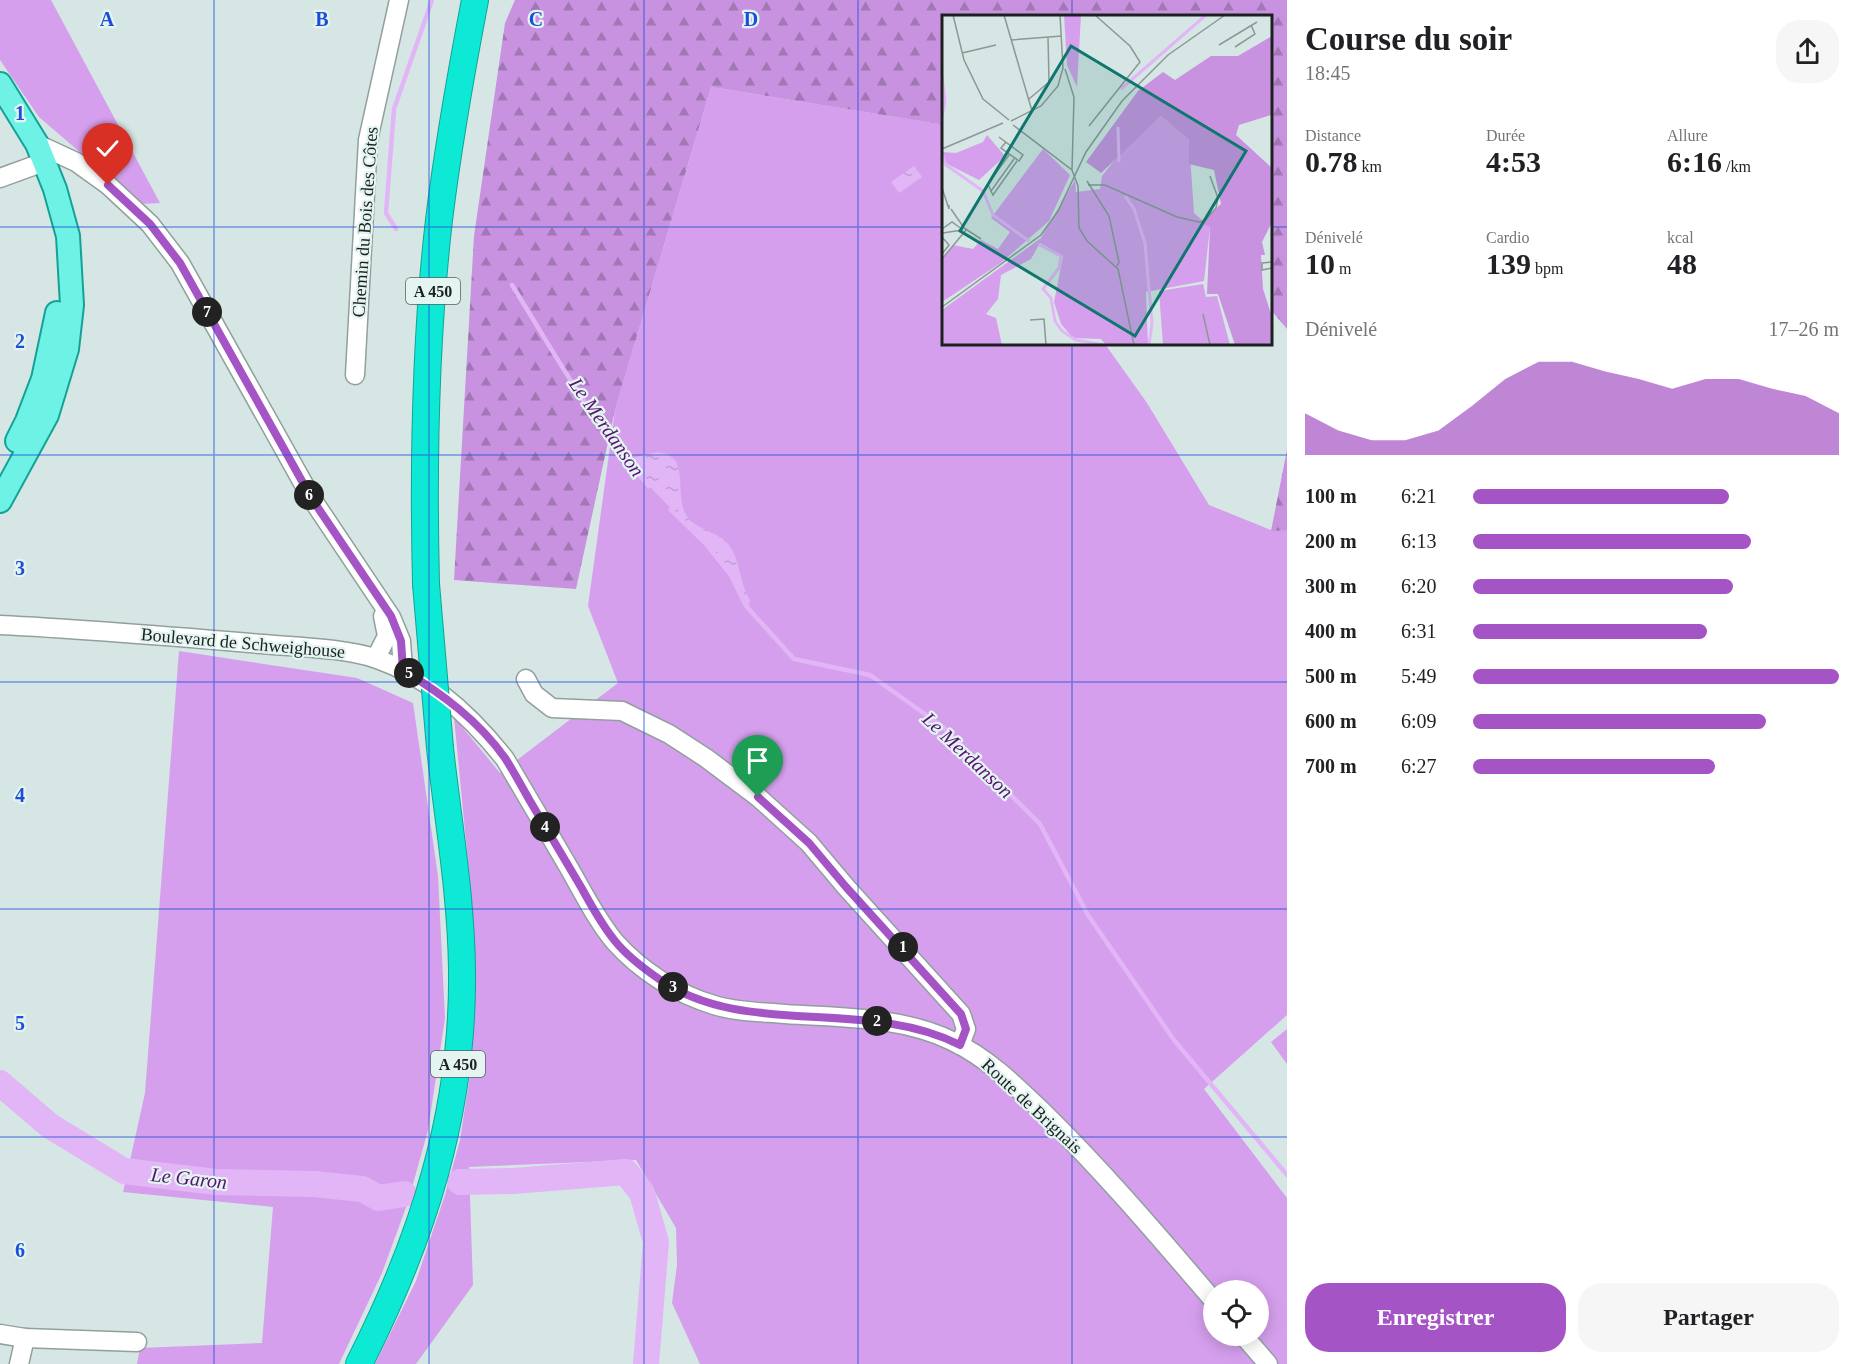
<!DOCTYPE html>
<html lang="fr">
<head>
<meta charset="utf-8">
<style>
	body { margin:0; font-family:Georgia,serif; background:#f6f6f6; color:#202124; height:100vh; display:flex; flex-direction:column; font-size:22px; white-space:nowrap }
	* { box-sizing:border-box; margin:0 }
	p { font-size:20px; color:#757577 }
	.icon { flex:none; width:33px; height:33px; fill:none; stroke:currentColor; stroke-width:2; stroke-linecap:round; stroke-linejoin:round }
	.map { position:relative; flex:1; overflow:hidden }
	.side { display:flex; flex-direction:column; background:#fff; width:570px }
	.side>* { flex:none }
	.buttons { position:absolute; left:1203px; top:1280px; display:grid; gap:12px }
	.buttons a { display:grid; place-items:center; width:66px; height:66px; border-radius:50%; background:#fff; box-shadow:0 3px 15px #0003; font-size:30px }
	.pin { position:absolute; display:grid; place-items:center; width:51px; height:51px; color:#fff; margin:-62px -26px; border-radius:50% 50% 50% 0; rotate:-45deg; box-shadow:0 0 6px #0007 }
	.pin .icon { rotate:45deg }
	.km { position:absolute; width:30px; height:30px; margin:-15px; border-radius:50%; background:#222; color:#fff; font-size:16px; line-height:30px; text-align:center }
	.round { display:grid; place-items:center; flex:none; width:63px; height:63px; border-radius:24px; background:#f6f6f6 }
	.summary { display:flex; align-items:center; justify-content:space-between; height:102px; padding:0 18px }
	h1 { font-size:33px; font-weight:800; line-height:45px }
	.figures { display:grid; grid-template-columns:repeat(3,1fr); gap:9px; height:102px; padding:6px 18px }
	.figures div { display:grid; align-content:center }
	.figures b { font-size:30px; font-weight:800 }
	.figures small { font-size:16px; font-weight:400 }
	.figures p { font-size:16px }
	.chart { height:168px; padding:12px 18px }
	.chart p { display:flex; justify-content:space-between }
	.chart svg { width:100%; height:108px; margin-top:6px; fill:#a454c4; opacity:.7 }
	.button { display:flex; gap:12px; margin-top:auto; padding:12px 18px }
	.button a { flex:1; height:69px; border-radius:24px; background:#a454c4; color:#fff; font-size:24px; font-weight:800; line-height:69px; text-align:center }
	.button a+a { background:#f6f6f6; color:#202124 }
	ul { padding:0 18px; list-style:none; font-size:20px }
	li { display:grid; grid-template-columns:96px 72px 1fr; align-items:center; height:45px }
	li i { height:15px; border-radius:8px; background:#a454c4 }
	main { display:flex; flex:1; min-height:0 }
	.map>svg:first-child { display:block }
	.green { fill:#d59fed; fill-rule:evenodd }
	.forest { fill:url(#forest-firs) }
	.water { fill:url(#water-ripples) }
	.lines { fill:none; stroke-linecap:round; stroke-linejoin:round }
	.stream { stroke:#e2b6f6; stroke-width:4.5 }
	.river { stroke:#e2b6f6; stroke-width:26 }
	.minor-casing { stroke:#91a09d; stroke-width:21 }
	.major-casing { stroke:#13a396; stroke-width:26 }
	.highway-casing { stroke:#13a396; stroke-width:28 }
	.minor { stroke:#fff; stroke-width:18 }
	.major { stroke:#6ef2e6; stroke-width:22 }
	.highway { stroke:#0ee9d6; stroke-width:26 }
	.highway-bridge-casing { stroke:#13a396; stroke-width:28; stroke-linecap:butt }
	.highway-bridge { stroke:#0ee9d6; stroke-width:26 }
	.route-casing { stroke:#fff; stroke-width:12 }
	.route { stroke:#a454c4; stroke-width:8 }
	.grid { fill:none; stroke:#1d4ed8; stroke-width:1.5; stroke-opacity:0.55 }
	.labels { text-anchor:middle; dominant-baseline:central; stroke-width:4.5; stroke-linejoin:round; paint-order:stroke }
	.shield { fill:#e3f4f1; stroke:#58605f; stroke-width:1.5 }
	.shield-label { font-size:16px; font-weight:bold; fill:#1c2120 }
	.street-label { font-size:18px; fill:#1c2120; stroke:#e3f4f1 }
	.water-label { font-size:20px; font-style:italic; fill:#57126f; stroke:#e3f4f1 }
	.inset-river { fill:none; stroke:#e2b6f6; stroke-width:3 }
	.inset-road { fill:none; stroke:#8c9796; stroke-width:1.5 }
	.view { fill:#0f766e; fill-opacity:0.15; stroke:#0f766e; stroke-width:3 }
	.inset-edge { fill:none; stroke:#1c2120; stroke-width:3 }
	.grid-label { font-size:20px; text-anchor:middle; font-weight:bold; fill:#1d4ed8; stroke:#e3f4f1; stroke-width:4.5; stroke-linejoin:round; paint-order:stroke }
</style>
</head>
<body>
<main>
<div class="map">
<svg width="1287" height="1364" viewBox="0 0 1287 1364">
	<defs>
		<pattern id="forest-firs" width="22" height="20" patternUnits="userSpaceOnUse" patternTransform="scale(1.5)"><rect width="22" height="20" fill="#c892e0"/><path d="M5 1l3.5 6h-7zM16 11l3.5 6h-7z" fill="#a277b5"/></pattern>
		<pattern id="water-ripples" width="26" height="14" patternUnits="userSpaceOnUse" patternTransform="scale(1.5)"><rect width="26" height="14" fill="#e2b6f6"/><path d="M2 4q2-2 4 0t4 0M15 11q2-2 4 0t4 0" fill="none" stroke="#c19cd3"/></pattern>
	</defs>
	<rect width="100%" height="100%" fill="#d6e6e4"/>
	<g class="green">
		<polygon points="0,0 51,0 160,203 140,204 39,117 0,60"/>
		<path d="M711,87L940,124L944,130V344H1105L1147,403L1209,505L1271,530H1287V1015L1204,1089L1287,1198V1364H700L672,1303L677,1265L676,1228L636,1160L469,1167L473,1285L416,1364H375L416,1281L445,1195L460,1140L471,1068L474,997L470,883L454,717L500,773L618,683L588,606L615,410ZM1214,1290H1258V1335H1214Z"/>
		<polygon points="179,651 357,678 413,703 438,876 445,1018 428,1130 408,1202 382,1273 339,1364 137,1364 140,1348 262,1343 273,1207 123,1192 145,1093"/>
		<polygon points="1287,1029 1287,1064 1271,1042"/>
	</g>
	<g class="forest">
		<polygon points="515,0 1287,0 1287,329 1271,310 1270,16 944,16 943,130 939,124 711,87 615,410 576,589 454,580 474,236 505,23"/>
		<polygon points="1287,450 1287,530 1271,531"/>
	</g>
	<g class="water">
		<polygon points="914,166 922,177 899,193 891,182"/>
		<path d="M657,452L668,454L676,461C683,477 678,495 684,511C692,530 716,530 728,544C741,560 739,583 750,600L749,605L746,606L731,575L706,545L626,462L628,459Z"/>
	</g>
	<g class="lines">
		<g class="stream">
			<polyline points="396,229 386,213 394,109 432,0"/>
			<path d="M512,285C555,354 594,426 649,486"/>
			<polyline points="671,510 706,544 731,575 746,606 794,659 870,675 943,727 1040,824 1088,915 1174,1040 1287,1175"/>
		</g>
		<g class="river">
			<polyline points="0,1083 50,1126 124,1171 216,1182 314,1184 362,1189 379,1198 404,1194"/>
			<polyline points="460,1182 513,1181 626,1172 642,1193 656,1242 646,1364"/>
		</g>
		<defs>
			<g id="minor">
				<polyline points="37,144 76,162 108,185 150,224 180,263 312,499 391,617 401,641 403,670"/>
				<polyline points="0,178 33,166"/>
				<polyline points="355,375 368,140 399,0"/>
				<path d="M0,625C84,629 167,636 250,643C288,647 343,647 377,659C430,677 471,716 505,759C525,793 545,827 565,861C581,888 595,918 615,942C641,971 677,994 714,1005C736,1012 762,1012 785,1014C840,1018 901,1016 952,1041C988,1058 1017,1087 1045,1114C1105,1173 1159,1237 1214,1301"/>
				<polyline points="376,658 387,636 383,616"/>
				<polyline points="526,679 534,694 552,708 622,711 669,734 706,758 758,797 809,843 846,887 961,1014 966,1029 960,1045"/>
				<polyline points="0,1334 25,1338 137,1342"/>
				<polyline points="1243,1335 1268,1364"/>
				<polyline points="19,1364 25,1338"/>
			</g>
			<g id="major">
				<polyline points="0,84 37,144 55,189 68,236 72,305 67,349 47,415 0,501"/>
				<polyline points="17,441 27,421 43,379 57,313"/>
			</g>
			<g id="highway">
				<path d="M426,584C423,463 425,341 439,220C448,146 461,73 475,0"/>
				<path d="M359,1364C423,1238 464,1111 462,969C461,894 448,821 440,748"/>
			</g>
		</defs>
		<use href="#minor" class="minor-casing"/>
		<use href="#major" class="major-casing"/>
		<use href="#highway" class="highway-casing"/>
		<use href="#minor" class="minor"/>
		<use href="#major" class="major"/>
		<use href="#highway" class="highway"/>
		<defs>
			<polyline id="highway-bridge" points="426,584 440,748"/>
		</defs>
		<use href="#highway-bridge" class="highway-bridge-casing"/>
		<use href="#highway-bridge" class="highway-bridge"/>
	</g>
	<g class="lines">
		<defs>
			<path id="route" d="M108,185L150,224L180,263L312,499L391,616L401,641L403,670C442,694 478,720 505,758C514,772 522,787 530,801C547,830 564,858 581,887C591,905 601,924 615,941C627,956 643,968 659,979C744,1039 866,997 960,1045L966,1029L961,1014L846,887L809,843L758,797"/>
		</defs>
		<use href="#route" class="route-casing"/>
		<use href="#route" class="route"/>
	</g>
	<path class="grid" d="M214,0V1364M429,0V1364M644,0V1364M858,0V1364M1072,0V16M0,227H944M1270,227H1287M1072,344V1364M0,455H1287M0,682H1287M0,909H1287M0,1137H1287"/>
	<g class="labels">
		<g class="shield">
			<rect x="406" y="278" width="54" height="26" rx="4.5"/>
			<rect x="431" y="1051" width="54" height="26" rx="4.5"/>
		</g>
		<g class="shield-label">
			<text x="433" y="291">A 450</text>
			<text x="458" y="1064">A 450</text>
		</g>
		<g class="street-label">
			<text transform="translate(365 222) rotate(-86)">Chemin du Bois des Côtes</text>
			<text transform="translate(243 643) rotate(5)">Boulevard de Schweighouse</text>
			<text transform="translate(1032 1106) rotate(43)">Route de Brignais</text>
		</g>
		<g class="water-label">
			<text transform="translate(607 427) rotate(55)">Le Merdanson</text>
			<text transform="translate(968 755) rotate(43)">Le Merdanson</text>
			<text transform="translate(189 1178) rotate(6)">Le Garon</text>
		</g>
	</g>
	<g transform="translate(942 15)">
		<rect width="330" height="330" fill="#d6e6e4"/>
		<path d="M122,0H139L135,72L125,50ZM219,101L247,125L252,198L268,212L262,266L204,277L206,330H164L159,324L131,323L119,309L112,287L121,241L98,228L89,244L59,260L56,284L44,299L54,303L60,330H0V295L99,223L133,165L134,177L158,174L160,161L179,137ZM101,134L128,160L107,206L60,247L0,287V246L11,230L31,234L39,225L56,234L68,217L49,203ZM261,269L264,282L275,281L288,330H221L217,276Z" fill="#d59fed"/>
		<path d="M330,21L329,100L297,110L294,120L330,153V207L320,227L323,240H319L321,274L330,302V330H293L276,279H265L268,212L258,207L279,189L272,155L247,149V125L219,101L159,158L144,147L196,76L221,57L233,65L269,41H296Z" fill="#c892e0"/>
		<path d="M45,120L63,141L37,165L5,149L0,137L14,138L41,127Z" fill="#d59fed"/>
		<path class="inset-river" d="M0,61L3,86L0,102M179,74L264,0M176,112L177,147M0,139L4,150L41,176L51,200L87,226M183,181L192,194L203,228L210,308L207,330M96,229L119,241L117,253L101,274L109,283L113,306L120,316L134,325L162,330"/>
		<path class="inset-road" d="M11,0L22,45L41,84L67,105M62,0L90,96M69,25L120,21M277,30L315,7M293,32L313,19L309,10M20,38L54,30M123,54L132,82L130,155M87,84L107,67L106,22M69,106L99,91L116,71L121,53L118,0M71,110L130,155L136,171L137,213L145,226L176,254L192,330M147,111L198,47L188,31L153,0M57,122L81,140L77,146L59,133L64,127M0,134L61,108M72,144L49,176L51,180L75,146M145,166L167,201L177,247L175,251M146,170H163L235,202L257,207L263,206L274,193L276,183L268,161M0,173L7,194V190M49,176L46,169L67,140M9,194L22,213L39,224M0,214L10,207L21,215M1,218L20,215M0,222L7,230L0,239M0,244L24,215M330,247L320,248V255L330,253M0,292L99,220L116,196L144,137L180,86L226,40L283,0M261,299L268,330M88,305L102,304L104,330"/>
		<path class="view" d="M129,31L304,136L193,321L18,216Z"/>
		<rect width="330" height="330" class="inset-edge"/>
	</g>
	<g class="grid-label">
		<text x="107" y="26">A</text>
		<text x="322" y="26">B</text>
		<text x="536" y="26">C</text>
		<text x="751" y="26">D</text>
		<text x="20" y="120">1</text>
		<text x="20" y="348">2</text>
		<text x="20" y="575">3</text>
		<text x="20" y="802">4</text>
		<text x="20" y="1030">5</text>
		<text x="20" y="1257">6</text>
	</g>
</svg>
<div class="buttons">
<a><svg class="icon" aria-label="locate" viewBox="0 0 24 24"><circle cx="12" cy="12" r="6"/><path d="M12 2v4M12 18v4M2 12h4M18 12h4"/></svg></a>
</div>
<div class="pin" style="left:758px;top:797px;background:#1e9e55"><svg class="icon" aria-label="arrive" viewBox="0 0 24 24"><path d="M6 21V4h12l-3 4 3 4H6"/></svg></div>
<div class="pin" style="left:108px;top:185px;background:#d93025"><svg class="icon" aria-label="check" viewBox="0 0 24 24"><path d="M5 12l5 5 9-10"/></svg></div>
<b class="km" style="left:903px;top:947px">1</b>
<b class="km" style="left:877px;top:1021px">2</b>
<b class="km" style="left:673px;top:987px">3</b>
<b class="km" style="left:545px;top:827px">4</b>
<b class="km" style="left:409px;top:673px">5</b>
<b class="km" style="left:309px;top:495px">6</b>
<b class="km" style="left:207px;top:312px">7</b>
</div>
<section class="side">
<div class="summary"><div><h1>Course du soir</h1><p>18:45</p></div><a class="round"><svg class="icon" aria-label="share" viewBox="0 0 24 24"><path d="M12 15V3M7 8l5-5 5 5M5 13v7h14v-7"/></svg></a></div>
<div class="figures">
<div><p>Distance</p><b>0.78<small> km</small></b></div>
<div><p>Durée</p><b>4:53</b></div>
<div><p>Allure</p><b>6:16<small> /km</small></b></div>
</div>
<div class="figures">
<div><p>Dénivelé</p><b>10<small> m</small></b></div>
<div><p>Cardio</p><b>139<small> bpm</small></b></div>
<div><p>kcal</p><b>48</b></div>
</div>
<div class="chart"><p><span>Dénivelé</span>17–26 m</p>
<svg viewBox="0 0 160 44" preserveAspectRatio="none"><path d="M0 44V27L10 34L20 38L30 38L40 34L50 24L60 13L70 6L80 6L90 10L100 13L110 17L120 13L130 13L140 17L150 20L160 27V44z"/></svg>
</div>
<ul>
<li><b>100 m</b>6:21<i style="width:70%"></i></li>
<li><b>200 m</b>6:13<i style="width:76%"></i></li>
<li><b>300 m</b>6:20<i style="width:71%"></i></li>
<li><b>400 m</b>6:31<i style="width:64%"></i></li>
<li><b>500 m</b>5:49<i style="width:100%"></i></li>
<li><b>600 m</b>6:09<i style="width:80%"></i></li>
<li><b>700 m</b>6:27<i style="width:66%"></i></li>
</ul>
<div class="button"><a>Enregistrer</a><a>Partager</a></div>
</section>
</main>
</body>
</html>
